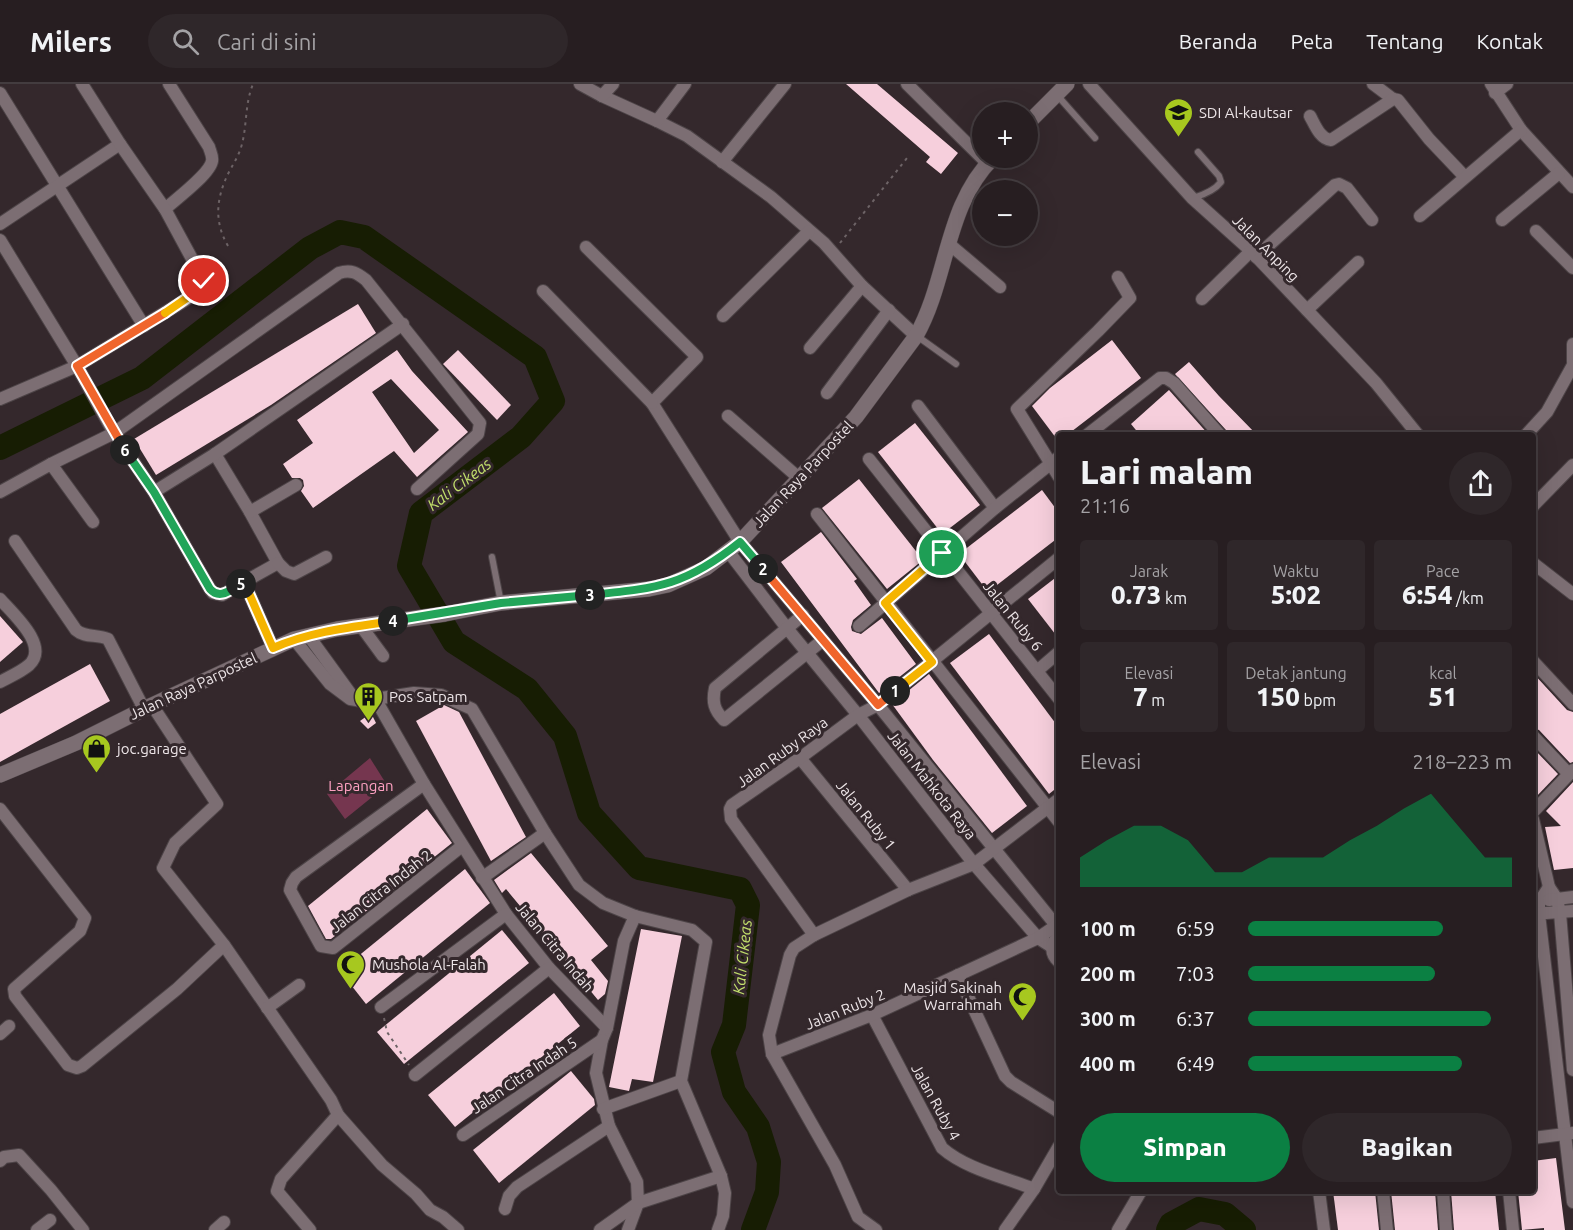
<!DOCTYPE html>
<html lang="id">
<head>
<meta charset="utf-8">
<style>
	body { margin:0; font-family:Ubuntu,sans-serif; background:#2f272a; color:#f1f3f6; height:100vh; display:flex; flex-direction:column; font-size:22px; white-space:nowrap }
	* { box-sizing:border-box; margin:0 }
	p { font-size:20px; color:#a4a2a5 }
	.icon { flex:none; width:33px; height:33px; fill:none; stroke:currentColor; stroke-width:2; stroke-linecap:round; stroke-linejoin:round }
	.map { position:relative; flex:1; overflow:hidden }
	.sheet { position:absolute; left:1056px; top:348px; width:480px; height:762px; display:flex; flex-direction:column; background:#271e21; border-radius:6px; box-shadow:0 6px 24px #0002,0 0 0 2px #433c3f }
	.sheet>* { flex:none }
	.controls { position:absolute; left:972px; top:18px; display:grid; gap:12px }
	.controls a { display:grid; place-items:center; width:66px; height:66px; border-radius:50%; background:#271e21; box-shadow:0 6px 24px #0002,0 0 0 2px #433c3f; font-size:30px }
	.pin { position:absolute; display:grid; place-items:center; width:51px; height:51px; color:#fff; margin:-26px; border:3px solid #fff; border-radius:50%; box-shadow:0 2px 6px #0007 }
	.km { position:absolute; width:30px; height:30px; margin:-15px; border-radius:50%; background:#222; color:#fff; font-size:16px; line-height:30px; text-align:center }
	.round { display:grid; place-items:center; flex:none; width:63px; height:63px; border-radius:32px; background:#2f272a }
	.overview { display:flex; align-items:center; justify-content:space-between; height:102px; padding:0 24px }
	h1 { font-size:33px; font-weight:800; line-height:45px }
	.metrics { display:grid; grid-template-columns:repeat(3,1fr); gap:9px; height:102px; padding:6px 24px }
	.metrics div { display:grid; align-content:center; border-radius:6px; background:#2f272a; text-align:center }
	.metrics b { font-size:26px; font-weight:800 }
	.metrics small { font-size:16px; font-weight:400 }
	.metrics p { font-size:16px }
	.chart { height:168px; padding:12px 24px }
	.chart p { display:flex; justify-content:space-between }
	.chart svg { width:100%; height:108px; margin-top:6px; fill:#0b8043; opacity:.7 }
	.cta { display:flex; gap:12px; margin-top:auto; padding:12px 24px }
	.cta a { flex:1; height:69px; border-radius:36px; background:#0b8043; color:#fff; font-size:24px; font-weight:800; line-height:69px; text-align:center }
	.cta a+a { background:#2f272a; color:#f1f3f6 }
	ul { padding:0 24px; list-style:none; font-size:20px }
	li { display:grid; grid-template-columns:96px 72px 1fr; align-items:center; height:45px }
	li i { height:15px; border-radius:8px; background:#0b8043 }
	header { display:flex; align-items:center; gap:36px; box-sizing:border-box; height:84px; padding:0 30px; background:#271e21; border-bottom:2px solid #433c3f }
	header strong { font-size:28px }
	nav { display:flex; gap:33px; margin-inline-start:auto; font-size:21px }
	.search { width:420px; height:54px; background:#2f272a; display:flex; align-items:center; gap:15px; box-sizing:border-box; padding:0 21px; border-radius:33px; color:#a4a2a5; font-size:22px }
	.map>svg:first-child { display:block }
	.green { fill:#75364f }
	.lines { fill:none; stroke-linecap:round; stroke-linejoin:round }
	.river { stroke:#171d03; stroke-width:24 }
	.building { fill:#f6cfdc; fill-rule:evenodd }
	.service-casing { stroke:#4d4447; stroke-width:8 }
	.minor-casing { stroke:#4d4447; stroke-width:14 }
	.secondary-casing { stroke:#4d4447; stroke-width:16 }
	.path { stroke:#6d6366; stroke-width:2; stroke-dasharray:3 4.5; stroke-linecap:butt }
	.service { stroke:#7c6e73; stroke-width:6 }
	.minor { stroke:#7c6e73; stroke-width:12 }
	.secondary { stroke:#7c6e73; stroke-width:15 }
	.split-1-casing { stroke:#fff; stroke-width:12 }
	.split-2-casing { stroke:#fff; stroke-width:12 }
	.split-3-casing { stroke:#fff; stroke-width:12 }
	.split-4-casing { stroke:#fff; stroke-width:12 }
	.split-5-casing { stroke:#fff; stroke-width:12 }
	.split-6-casing { stroke:#fff; stroke-width:12 }
	.split-7-casing { stroke:#fff; stroke-width:12 }
	.split-8-casing { stroke:#fff; stroke-width:12 }
	.split-1 { stroke:#f5b400; stroke-width:8 }
	.split-2 { stroke:#f0652b; stroke-width:8 }
	.split-3 { stroke:#22a559; stroke-width:8 }
	.split-4 { stroke:#22a559; stroke-width:8 }
	.split-5 { stroke:#f5b400; stroke-width:8 }
	.split-6 { stroke:#22a559; stroke-width:8 }
	.split-7 { stroke:#f0652b; stroke-width:8 }
	.split-8 { stroke:#f5b400; stroke-width:8 }
	.labels { text-anchor:middle; dominant-baseline:central; stroke-width:6; stroke-linejoin:round; paint-order:stroke }
	.poi-label { font-size:15px; fill:#ede5e8; stroke:#34282c; text-anchor:start }
	.street-label { font-size:15px; fill:#ede5e8; stroke:#34282c }
	.park-label { font-size:15px; fill:#fea1c2; stroke:#34282c }
	.water-label { font-size:16px; font-style:italic; fill:#c3e06c; stroke:#34282c }
</style>
</head>
<body>
<header>
<strong>Milers</strong>
<div class="search"><svg class="icon" aria-label="search" viewBox="0 0 24 24"><circle cx="10" cy="10" r="6"/><path d="M15 15l6 6"/></svg>Cari di sini</div>
<nav><a>Beranda</a><a>Peta</a><a>Tentang</a><a>Kontak</a></nav>
</header>
<div class="map">
<svg width="1573" height="1146" viewBox="0 0 1573 1146">
	<rect width="100%" height="100%" fill="#34282c"/>
	<polygon class="green" points="370,674 387,701 345,735 327,710"/>
	<g class="lines">
		<g class="river">
			<polyline points="0,364 142,294 310,164 340,148 364,153 535,273 553,317 521,353 421,429 409,482 454,558 527,605 565,652 589,729 639,784 740,805 748,821 734,941 723,968 734,1008 758,1043 769,1078 767,1108 753,1146"/>
			<polyline points="1168,1146 1171,1140 1199,1125 1225,1130 1244,1146"/>
		</g>
	</g>
	<g class="building">
		<polygon points="846,0 877,0 958,69 941,90 926,78 930,73"/>
		<polygon points="358,220 376,249 271,321 156,391 134,355"/>
		<polygon points="1112,256 1141,294 1067,351 1059,351 1059,358 1032,322 1050,304"/>
		<path d="M397,266L412,287L468,348L417,393L394,367L313,424L301,407L304,402L303,396L300,394H292L283,380L313,359L297,336ZM391,295L439,346L414,369L372,308Z"/>
		<polygon points="458,266 511,321 497,336 443,280"/>
		<polygon points="1189,278 1219,312 1257,351 1228,351 1226,346 1175,290"/>
		<polygon points="1169,306 1209,351 1140,351 1131,340"/>
		<polygon points="915,339 980,421 942,450 878,368"/>
		<polygon points="859,395 923,476 887,505 822,424"/>
		<polygon points="1042,406 1059,429 1059,453 988,508 959,470"/>
		<polygon points="821,448 857,495 854,497 871,521 853,536 851,543 852,547 861,550 882,534 916,580 879,609 781,478"/>
		<polygon points="1059,491 1059,555 1028,515"/>
		<polygon points="0,532 23,558 0,578"/>
		<polygon points="989,550 1059,644 1059,702 1049,710 950,579"/>
		<polygon points="90,580 110,617 0,678 0,630"/>
		<polygon points="1533,589 1567,626 1573,628 1573,678 1570,679 1539,646 1533,644"/>
		<polygon points="929,590 1027,722 992,749 933,676 892,620"/>
		<polygon points="444,621 459,628 526,753 491,777 416,637"/>
		<polygon points="371,629 376,639 368,645 360,637"/>
		<polygon points="1533,664 1558,690 1534,715 1533,715"/>
		<polygon points="1573,698 1573,784 1554,786 1545,743 1561,742 1546,727"/>
		<polygon points="427,725 452,759 331,855 326,855 308,822"/>
		<polygon points="531,769 608,862 591,876 608,897 605,910 598,916 506,805 502,809 494,796"/>
		<polygon points="465,785 490,819 366,920 340,887"/>
		<polygon points="641,845 682,852 653,998 632,995 629,1007 609,1003"/>
		<polygon points="502,846 529,879 404,980 377,948"/>
		<polygon points="554,909 580,942 455,1043 428,1011"/>
		<polygon points="571,987 594,1015 595,1021 499,1099 473,1066"/>
		<polygon points="1556,1074 1565,1146 1544,1146 1544,1144 1522,1146 1518,1107 1533,1107 1533,1077"/>
		<polygon points="1333,1107 1375,1107 1379,1146 1338,1146"/>
		<polygon points="1391,1107 1435,1107 1438,1146 1395,1146"/>
		<polygon points="1451,1107 1495,1107 1499,1146 1454,1146"/>
	</g>
	<g class="lines">
		<defs>
			<g id="service">
				<polyline points="1057,11 1095,54"/>
				<path d="M1193,114C1203,111 1215,106 1221,98L1219,92L1198,68"/>
				<polyline points="917,252 956,280"/>
				<polyline points="492,473 501,519"/>
			</g>
			<g id="minor">
				<polyline points="580,0 602,12 657,37 687,52 771,113 824,159 862,202 916,252"/>
				<polyline points="907,0 987,79"/>
				<polyline points="1089,0 1192,114 1251,167 1376,299 1418,351"/>
				<polyline points="1373,0 1393,15"/>
				<polyline points="1491,0 1521,46 1573,103"/>
				<polyline points="0,9 144,242"/>
				<polyline points="1495,9 1507,0"/>
				<polyline points="602,12 613,0"/>
				<path d="M1310,32C1315,41 1320,55 1331,56L1393,15L1398,16L1429,55L1465,93"/>
				<polyline points="657,37 685,0"/>
				<polyline points="722,78 785,0"/>
				<path d="M165,125C175,116 210,90 212,77C213,72 210,67 209,63L169,0"/>
				<polyline points="1420,132 1521,46"/>
				<polyline points="1502,136 1559,89"/>
				<polyline points="0,140 120,60"/>
				<polyline points="1536,147 1573,184"/>
				<polyline points="0,156 77,282 114,349 154,408 210,505 213,509 222,511 244,498"/>
				<polyline points="948,159 1000,203"/>
				<polyline points="586,163 697,273 652,319 740,458 878,621 1059,845"/>
				<polyline points="1256,173 1335,101 1339,100 1347,104 1372,136"/>
				<polyline points="543,207 652,319"/>
				<polyline points="1202,215 1251,167"/>
				<polyline points="1307,226 1358,178"/>
				<polyline points="723,232 809,147"/>
				<polyline points="1573,260 1573,278"/>
				<polyline points="810,264 862,202"/>
				<polyline points="827,309 889,226"/>
				<polyline points="0,315 77,282 197,209 203,203 204,197 165,125 120,60 82,0"/>
				<polyline points="918,322 995,424"/>
				<polyline points="728,332 800,395"/>
				<polyline points="1087,351 1160,294 1166,294 1174,299 1220,351"/>
				<polyline points="1526,351 1547,328 1573,281"/>
				<polyline points="215,370 250,428 278,479 244,498 273,564"/>
				<polyline points="869,375 1059,615"/>
				<path d="M51,380L114,349L339,189C351,185 357,189 366,196L480,339L478,350L417,405"/>
				<polyline points="1059,393 1017,325 1098,247 1130,214 1118,193"/>
				<polyline points="0,408 51,380 93,438"/>
				<polyline points="154,408 215,370 403,240"/>
				<polyline points="1533,422 1573,381"/>
				<polyline points="250,428 296,401"/>
				<polyline points="817,430 1059,738"/>
				<path d="M15,457L76,546C85,554 97,550 108,555L144,625"/>
				<polyline points="728,467 786,543 858,631 974,780 1038,854 1052,863"/>
				<polyline points="278,479 286,487 294,490 326,473"/>
				<polyline points="1533,479 1573,510"/>
				<path d="M0,515C13,530 50,562 29,581C21,588 9,593 0,598"/>
				<path d="M803,531L715,604C712,618 714,626 724,636L823,556"/>
				<polyline points="361,542 383,572"/>
				<polyline points="859,542 995,424 1059,373"/>
				<polyline points="308,551 353,613"/>
				<polyline points="294,555 330,600 350,615 362,617 414,609 441,611 472,625 545,749 579,801 603,819 635,832 692,846 706,858 681,997 721,1092 725,1109 723,1132 718,1146"/>
				<polyline points="1533,577 1573,620"/>
				<polyline points="1037,587 1059,568"/>
				<polyline points="376,616 424,700 506,830 549,884 607,944 602,956 596,989 609,1042 637,1098 638,1119 628,1146"/>
				<polyline points="152,621 217,720 175,759 163,784 224,861 331,1016 338,1031 382,1081 416,1110 430,1126 443,1133 458,1146"/>
				<polyline points="1533,652 1569,690"/>
				<polyline points="800,674 908,806"/>
				<polyline points="424,700 296,793 292,799 290,806 321,862 333,864 462,762"/>
				<polyline points="0,725 85,834 80,847 14,905 15,912 68,981 77,984 82,982 177,905 224,861"/>
				<polyline points="1533,728 1573,686"/>
				<polyline points="1533,735 1549,803 1557,815 1560,829 1573,986"/>
				<polyline points="482,794 545,749"/>
				<polyline points="1549,803 1539,818 1539,830 1573,1118"/>
				<polyline points="1549,816 1573,813"/>
				<polyline points="1533,830 1573,827"/>
				<polyline points="814,851 731,735 730,725 732,721 800,674 858,631 878,621 1059,474"/>
				<path d="M1059,852C1050,860 1050,870 1059,878"/>
				<polyline points="958,891 1005,992 1011,998 1059,1028"/>
				<polyline points="381,923 506,830"/>
				<polyline points="267,924 299,901"/>
				<path d="M872,931L942,1064C966,1085 1004,1093 1034,1105"/>
				<polyline points="607,944 624,857 635,832"/>
				<polyline points="0,950 9,942"/>
				<polyline points="772,970 872,931 1038,854 1057,841"/>
				<polyline points="415,991 549,884"/>
				<polyline points="603,1025 681,997"/>
				<polyline points="463,1051 602,956"/>
				<polyline points="1533,1054 1573,1049"/>
				<polyline points="0,1077 4,1073 19,1071 51,1106 83,1146"/>
				<polyline points="1319,1107 1324,1146"/>
				<polyline points="1383,1107 1387,1146"/>
				<polyline points="1443,1107 1446,1146"/>
				<polyline points="1509,1107 1513,1146"/>
				<polyline points="505,1125 509,1112 517,1103 609,1042"/>
				<polyline points="37,1146 50,1136"/>
				<polyline points="215,1146 224,1138"/>
				<polyline points="310,1146 277,1107 281,1095 338,1031"/>
				<polyline points="600,1146 638,1119 721,1092"/>
				<polyline points="876,1146 858,1133 835,1081 772,970 769,951 790,871 794,864 814,851 908,806 974,780 1059,715"/>
				<polyline points="1005,1146 1034,1105 1059,1062"/>
				<polyline points="1118,1146 1141,1107"/>
			</g>
			<g id="secondary">
				<polyline points="1028,39 1067,0"/>
				<path d="M0,691L76,659L152,621L294,555L337,545L445,530L501,519L649,505L668,501L706,484L740,458L856,333L916,252C948,196 945,121 993,74"/>
			</g>
		</defs>
		<use href="#service" class="service-casing"/>
		<use href="#minor" class="minor-casing"/>
		<use href="#secondary" class="secondary-casing"/>
		<g class="path">
			<polyline points="840,159 907,74"/>
			<path d="M228,162C214,138 216,115 228,90C233,80 239,72 242,60C247,41 245,19 253,0"/>
			<polyline points="384,934 387,948 409,981"/>
		</g>
		<use href="#service" class="service"/>
		<use href="#minor" class="minor"/>
		<use href="#secondary" class="secondary"/>
	</g>
	<g class="lines">
		<defs>
			<polyline id="split-1" points="895,607 932,578 885,519 942,469"/>
			<polyline id="split-2" points="763,485 878,621 895,607"/>
			<path id="split-3" d="M590,511C658,504 685,502 740,458L763,485"/>
			<polyline id="split-4" points="393,537 501,519 590,511"/>
			<path id="split-5" d="M241,500L244,498L273,564C312,547 352,543 393,537"/>
			<path id="split-6" d="M125,366L154,408L210,505C220,516 230,506 241,500"/>
			<polyline id="split-7" points="125,366 77,282 165,229"/>
			<polyline id="split-8" points="165,229 203,203 204,197"/>
		</defs>
		<use href="#split-1" class="split-1-casing"/>
		<use href="#split-2" class="split-2-casing"/>
		<use href="#split-3" class="split-3-casing"/>
		<use href="#split-4" class="split-4-casing"/>
		<use href="#split-5" class="split-5-casing"/>
		<use href="#split-6" class="split-6-casing"/>
		<use href="#split-7" class="split-7-casing"/>
		<use href="#split-8" class="split-8-casing"/>
		<use href="#split-1" class="split-1"/>
		<use href="#split-2" class="split-2"/>
		<use href="#split-3" class="split-3"/>
		<use href="#split-4" class="split-4"/>
		<use href="#split-5" class="split-5"/>
		<use href="#split-6" class="split-6"/>
		<use href="#split-7" class="split-7"/>
		<use href="#split-8" class="split-8"/>
	</g>
	<defs>
		<symbol id="school-pin" viewBox="-11 -11 22 30"><path d="M0 17L-7.5 6A9.5 9.5 0 1 1 7.5 6Z" fill="#a7c81f" stroke="#34282c"/><path d="M0-5L7-2L0 1L-7-2ZM-4 1L0 2.5L4 1V4Q0 6-4 4Z" fill="#111"/></symbol>
		<symbol id="building-pin" viewBox="-11 -11 22 30"><path d="M0 17L-7.5 6A9.5 9.5 0 1 1 7.5 6Z" fill="#a7c81f" stroke="#34282c"/><path d="M-4-6H4V6H1V3H-1V6H-4ZM-2.5-4.3h1.7v1.8h-1.7ZM.8-4.3h1.7v1.8H.8ZM-2.5-1h1.7V.8h-1.7ZM.8-1h1.7V.8H.8Z" fill="#111"/></symbol>
		<symbol id="shop-pin" viewBox="-11 -11 22 30"><path d="M0 17L-7.5 6A9.5 9.5 0 1 1 7.5 6Z" fill="#a7c81f" stroke="#34282c"/><path d="M-5-2.5h2.3a2.7 3.5 0 0 1 5.4 0H5L5.5 6h-11ZM-1.5-2.5h3a1.5 2.3 0 0 0-3 0Z" fill="#111"/></symbol>
		<symbol id="mosque-pin" viewBox="-11 -11 22 30"><path d="M0 17L-7.5 6A9.5 9.5 0 1 1 7.5 6Z" fill="#a7c81f" stroke="#34282c"/><path d="M3.5-4.9A6 6 0 1 0 3.5 4.9A5 5 0 1 1 3.5-4.9Z" fill="#111"/></symbol>
	</defs>
	<g fill-rule="evenodd">
		<use href="#school-pin" x="1162" y="12" width="33" height="45"/>
		<use href="#building-pin" x="352" y="596" width="33" height="45"/>
		<use href="#shop-pin" x="80" y="648" width="33" height="45"/>
		<use href="#mosque-pin" x="334" y="864" width="33" height="45"/>
		<use href="#mosque-pin" x="1006" y="896" width="33" height="45"/>
	</g>
	<g class="labels">
		<g class="poi-label">
			<text x="1199" y="28">SDI Al-kautsar</text>
			<text x="389" y="612">Pos Satpam</text>
			<text x="117" y="664">joc.garage</text>
			<text x="372" y="880">Mushola Al-Falah</text>
			<text x="1002" y="903" text-anchor="end">Masjid Sakinah<tspan x="1002" dy="17">Warrahmah</tspan></text>
		</g>
		<g class="street-label">
			<text transform="translate(1266 164) rotate(45)">Jalan Anping</text>
			<text transform="translate(803 390) rotate(-47)">Jalan Raya Parpostel</text>
			<text transform="translate(1013 532) rotate(51)">Jalan Ruby 6</text>
			<text transform="translate(193 602) rotate(-25)">Jalan Raya Parpostel</text>
			<text transform="translate(782 668) rotate(-36)">Jalan Ruby Raya</text>
			<text transform="translate(932 701) rotate(52)">Jalan Mahkota Raya</text>
			<text transform="translate(866 731) rotate(51)">Jalan Ruby 1</text>
			<text transform="translate(381 807) rotate(-38)">Jalan Citra Indah 2</text>
			<text transform="translate(555 863) rotate(50)">Jalan Citra Indah</text>
			<text transform="translate(845 925) rotate(-22)">Jalan Ruby 2</text>
			<text transform="translate(524 991) rotate(-34)">Jalan Citra Indah 5</text>
			<text transform="translate(936 1018) rotate(61)">Jalan Ruby 4</text>
		</g>
		<g class="park-label">
			<text x="361" y="701">Lapangan</text>
		</g>
		<g class="water-label">
			<text transform="translate(459 400) rotate(-37)">Kali Cikeas</text>
			<text transform="translate(742 873) rotate(-84)">Kali Cikeas</text>
		</g>
	</g>
</svg>
<div class="controls">
<a>+</a>
<a>−</a>
</div>
<div class="pin" style="left:942px;top:469px;background:#1e9e55"><svg class="icon" aria-label="arrive" viewBox="0 0 24 24"><path d="M6 21V4h12l-3 4 3 4H6"/></svg></div>
<div class="pin" style="left:204px;top:197px;background:#d93025"><svg class="icon" aria-label="check" viewBox="0 0 24 24"><path d="M5 12l5 5 9-10"/></svg></div>
<b class="km" style="left:895px;top:607px">1</b>
<b class="km" style="left:763px;top:485px">2</b>
<b class="km" style="left:590px;top:511px">3</b>
<b class="km" style="left:393px;top:537px">4</b>
<b class="km" style="left:241px;top:500px">5</b>
<b class="km" style="left:125px;top:366px">6</b>
<section class="sheet">
<div class="overview"><div><h1>Lari malam</h1><p>21:16</p></div><a class="round"><svg class="icon" aria-label="share" viewBox="0 0 24 24"><path d="M12 15V3M7 8l5-5 5 5M5 13v7h14v-7"/></svg></a></div>
<div class="metrics">
<div><p>Jarak</p><b>0.73<small> km</small></b></div>
<div><p>Waktu</p><b>5:02</b></div>
<div><p>Pace</p><b>6:54<small> /km</small></b></div>
</div>
<div class="metrics">
<div><p>Elevasi</p><b>7<small> m</small></b></div>
<div><p>Detak jantung</p><b>150<small> bpm</small></b></div>
<div><p>kcal</p><b>51</b></div>
</div>
<div class="chart"><p><span>Elevasi</span>218–223 m</p>
<svg viewBox="0 0 160 44" preserveAspectRatio="none"><path d="M0 44V32L10 25L20 19L30 19L40 25L50 38L60 38L70 32L80 32L90 32L100 25L110 19L120 12L130 6L140 19L150 32L160 32V44z"/></svg>
</div>
<ul>
<li><b>100 m</b>6:59<i style="width:74%"></i></li>
<li><b>200 m</b>7:03<i style="width:71%"></i></li>
<li><b>300 m</b>6:37<i style="width:92%"></i></li>
<li><b>400 m</b>6:49<i style="width:81%"></i></li>
</ul>
<div class="cta"><a>Simpan</a><a>Bagikan</a></div>
</section>
</div>
</body>
</html>
